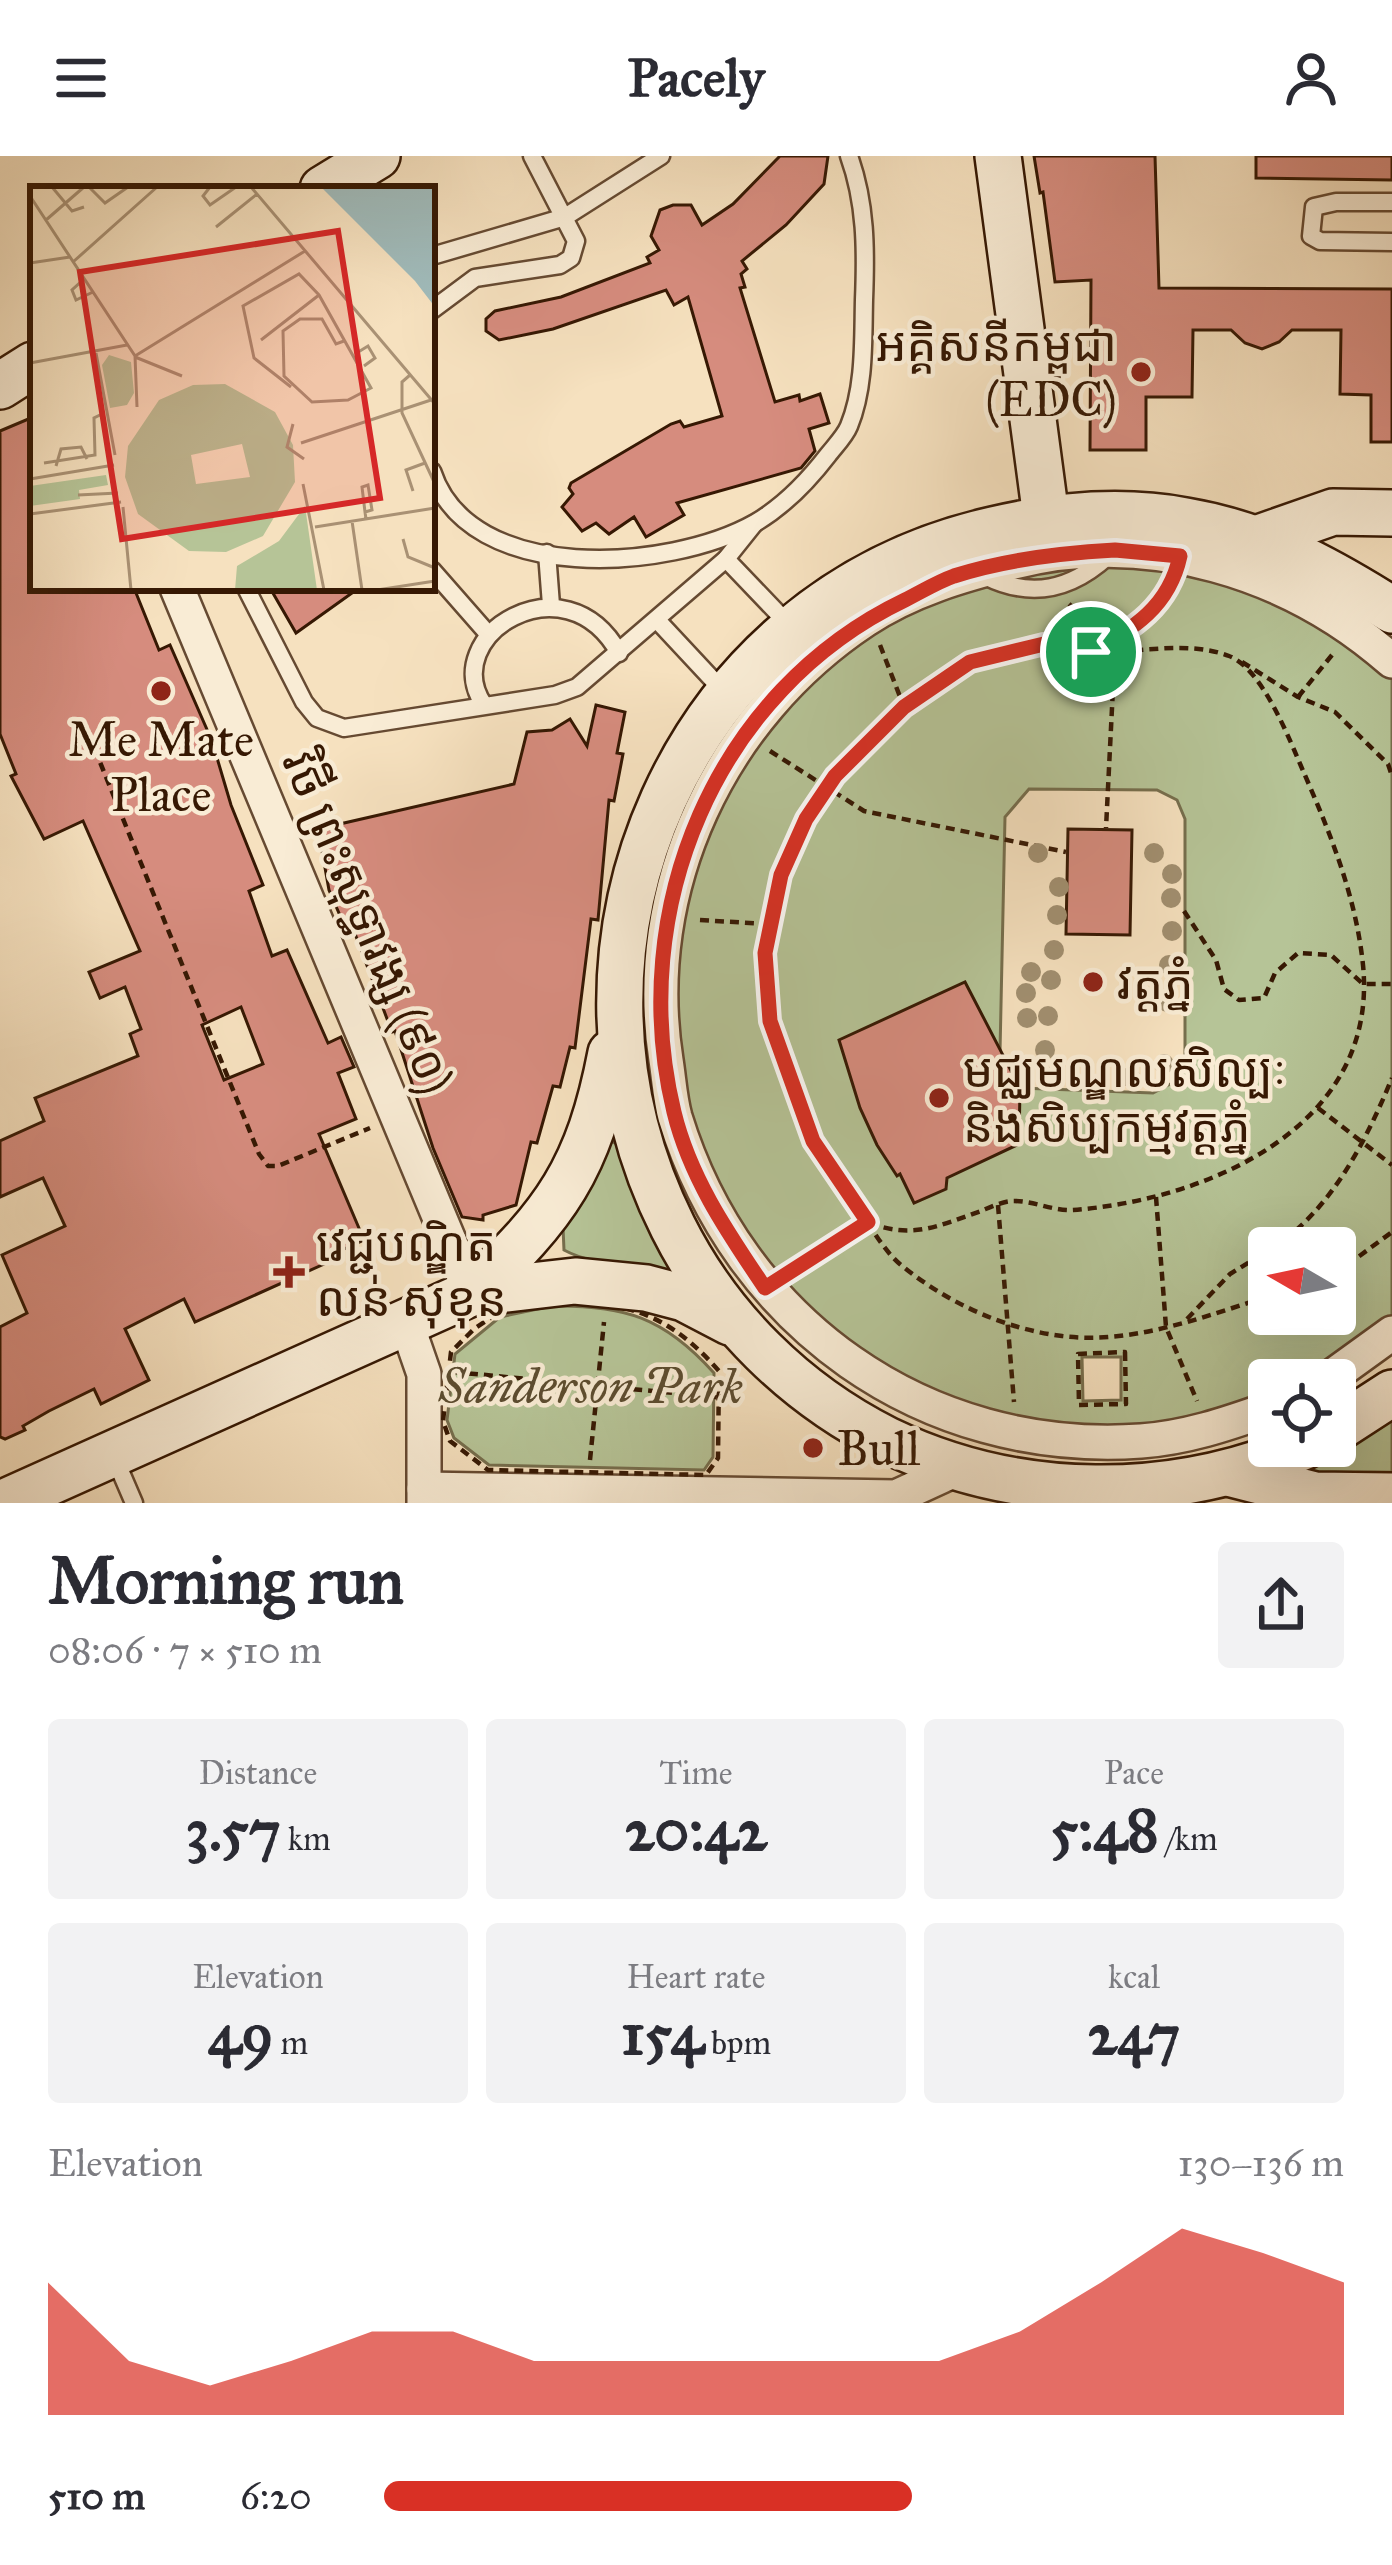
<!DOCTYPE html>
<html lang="en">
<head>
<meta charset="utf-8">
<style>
	body { margin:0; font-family:"IM FELL Great Primer","Noto Sans Khmer",serif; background:#f2f2f3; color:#2b2b33; height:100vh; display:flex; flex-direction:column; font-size:45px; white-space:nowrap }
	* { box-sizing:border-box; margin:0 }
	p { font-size:39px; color:#7c7c81 }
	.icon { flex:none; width:66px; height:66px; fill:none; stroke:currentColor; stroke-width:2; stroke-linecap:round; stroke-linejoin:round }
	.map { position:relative; height:1347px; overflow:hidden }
	.sheet { display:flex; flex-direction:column; background:#fff; flex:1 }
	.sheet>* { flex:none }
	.needle { width:78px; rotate:279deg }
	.controls { position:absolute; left:1248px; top:1071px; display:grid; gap:24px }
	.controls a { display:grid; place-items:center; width:108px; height:108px; border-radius:12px; background:#fff; box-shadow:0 12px 48px #0002; font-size:60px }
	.pin { position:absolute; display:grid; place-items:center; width:102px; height:102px; color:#fff; margin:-51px; border:6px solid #fff; border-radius:50%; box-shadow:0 3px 12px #0007 }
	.round { display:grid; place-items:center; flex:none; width:126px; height:126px; border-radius:12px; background:#f2f2f3 }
	.head { display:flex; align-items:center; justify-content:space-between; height:204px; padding:0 48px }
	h1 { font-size:66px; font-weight:700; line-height:90px }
	.stats { display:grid; grid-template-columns:repeat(3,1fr); gap:18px; height:204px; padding:12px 48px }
	.stats div { display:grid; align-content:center; border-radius:12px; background:#f2f2f3; text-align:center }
	.stats b { font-size:60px; font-weight:700 }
	.stats small { font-size:33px; font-weight:400 }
	.stats p { font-size:33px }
	.chart { height:336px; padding:24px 48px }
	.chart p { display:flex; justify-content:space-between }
	.chart svg { width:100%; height:216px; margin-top:12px; fill:#d93025; opacity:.7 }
	ul { padding:0 48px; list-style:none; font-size:39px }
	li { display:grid; grid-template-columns:192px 144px 1fr; align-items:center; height:90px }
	li i { height:30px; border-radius:15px; background:#d93025 }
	header { display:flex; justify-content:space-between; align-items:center; height:156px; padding:0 48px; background:#fff; font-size:54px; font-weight:700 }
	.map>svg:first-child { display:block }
	.green { fill:#b6c497; stroke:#766e4d; stroke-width:3; fill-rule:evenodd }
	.building { fill:#d68c7e; stroke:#361803; stroke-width:3; fill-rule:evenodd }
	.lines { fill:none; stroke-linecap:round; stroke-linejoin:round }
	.lane-casing { stroke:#664a32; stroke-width:21 }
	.street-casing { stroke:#664a32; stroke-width:38 }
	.secondary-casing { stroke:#361803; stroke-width:50 }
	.path { stroke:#361803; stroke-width:4.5; stroke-dasharray:9 6; stroke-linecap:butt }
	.lane { stroke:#f9ecd5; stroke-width:16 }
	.street { stroke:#f9ecd5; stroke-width:33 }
	.secondary { stroke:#f9ecd5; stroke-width:45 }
	.tree { fill:#a18f70 }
	.route-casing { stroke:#fff; stroke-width:24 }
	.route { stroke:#d93025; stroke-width:15 }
	.poi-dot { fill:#8f2418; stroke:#f9ecd5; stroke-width:4.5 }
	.labels { text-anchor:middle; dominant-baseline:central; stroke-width:9; stroke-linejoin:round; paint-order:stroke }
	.poi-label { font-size:48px; fill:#361803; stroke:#f9ecd5; text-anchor:start }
	.street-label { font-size:48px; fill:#361803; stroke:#f9ecd5 }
	.park-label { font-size:48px; font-style:italic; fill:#5c4c2f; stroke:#f9ecd5 }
	.inset-road { fill:none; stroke:#a99174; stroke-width:3 }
	.view { fill:#d62828; fill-opacity:0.15; stroke:#d62828; stroke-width:6 }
	.inset-edge { fill:none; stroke:#361803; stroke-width:6 }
</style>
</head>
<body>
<header><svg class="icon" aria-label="menu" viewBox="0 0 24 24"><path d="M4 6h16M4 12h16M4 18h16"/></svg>Pacely<svg class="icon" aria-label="person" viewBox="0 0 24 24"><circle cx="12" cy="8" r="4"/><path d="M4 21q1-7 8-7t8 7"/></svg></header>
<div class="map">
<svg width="1392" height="1347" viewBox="0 0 1392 1347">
	<rect width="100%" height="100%" fill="#f6e1bf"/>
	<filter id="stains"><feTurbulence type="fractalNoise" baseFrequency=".00167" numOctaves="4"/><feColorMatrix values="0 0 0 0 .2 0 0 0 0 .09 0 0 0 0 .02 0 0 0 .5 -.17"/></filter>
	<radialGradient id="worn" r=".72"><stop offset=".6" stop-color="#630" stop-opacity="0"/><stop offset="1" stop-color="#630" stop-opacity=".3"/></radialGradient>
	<g class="green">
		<path d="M1049,402L1240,421L1392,512V1171L1317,1224H1269V1248L1080,1282L924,1244L769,1128L679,957L671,762L749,580L871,466ZM1029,633L1157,634L1177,644L1185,663V904L1174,926L1153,937L1020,932L1000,896L1005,661ZM1269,1092H1335V1158H1269ZM1082,1201H1121V1244L1083,1245Z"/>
		<path d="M610,985L618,988L641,1049L677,1120C641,1107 597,1112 564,1094L563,1071Z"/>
		<path d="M552,1150C624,1149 664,1161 714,1217L713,1301L704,1314L489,1309L454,1282L447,1264L455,1198L500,1161Z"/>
		<polygon points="1392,1264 1392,1316 1315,1317 1308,1311 1358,1286"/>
	</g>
	<g class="building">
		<polygon points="780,0 828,0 824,28 786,69 742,105 747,113 741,118 745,131 740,132 775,246 799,239 800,245 820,238 829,267 809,273 815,295 801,312 677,347 684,359 646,381 634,361 609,378 596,367 582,375 562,351 573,338 569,332 571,327 671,268 680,265 684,271 722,260 688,141 674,149 666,134 553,173 499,184 486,175 486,163 495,155 561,141 650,107 647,101 659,94 651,80 660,54 673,49 691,49 702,69 733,48"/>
		<polygon points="1034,0 1155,0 1159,132 1392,133 1392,286 1371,286 1371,239 1340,238 1341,174 1292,174 1279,186 1262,193 1245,187 1231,174 1193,174 1192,241 1146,241 1146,294 1090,294 1091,124 1055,126 1043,36 1040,37"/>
		<polygon points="1256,0 1392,0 1392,24 1256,22"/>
		<path d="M33,261V432H134L159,494L170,489L212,585L231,649L263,729L249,735L272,800L287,794L328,887L341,881L354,911L338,917L356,963L319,978L364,1084L331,1099L333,1104L195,1166L184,1143L125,1173L149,1224L101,1248L94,1233L49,1255L23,1270L25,1274L5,1283L0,1281V1171L27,1157L2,1099L65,1070L43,1022L0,1041V985L44,965L35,942L138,900L130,878L141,873L125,831L100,842L89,816L140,795L83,665L44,683L11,620L16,618L0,578V275ZM241,851L263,908L224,924L202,869Z"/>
		<polygon points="270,432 359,432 296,477"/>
		<polygon points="596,549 625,556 617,597 623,598 614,645 609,644 598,764 591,763 575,892 570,891 560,931 553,930 537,987 531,986 516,1049 483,1059 483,1064 462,1061 433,992 395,875 392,876 354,775 348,778 329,734 318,673 514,628 527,576 552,574 570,563 587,590"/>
		<polygon points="1068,673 1132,674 1130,779 1066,778"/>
		<polygon points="965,826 1020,932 1019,988 947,1022 946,1033 914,1047 900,1018 897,1020 877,989 860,952 839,884"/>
	</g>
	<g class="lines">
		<defs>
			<g id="lane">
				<polyline points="1392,46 1336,46 1314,51 1311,80 1320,85 1392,86"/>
				<polyline points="432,100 565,61 661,0"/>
				<polyline points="432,154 475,122 560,109 571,102 576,85 532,0"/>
				<path d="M432,315C469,430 670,415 755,367C784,350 808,325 828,299C835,290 845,280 849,270C865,231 863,185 864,144C866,94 866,47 849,0"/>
				<polyline points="547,397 551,449"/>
				<polyline points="726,403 792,472"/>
				<polyline points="432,414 489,479"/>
				<path d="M985,420C1031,443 1071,434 1108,400"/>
				<polyline points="246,432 304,546 317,562 344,572 555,539 577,531 726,403 754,368"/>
				<polyline points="657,464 726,538"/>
				<path d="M484,549C437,480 565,400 619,497"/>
				<polyline points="113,1298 134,1347"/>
			</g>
			<g id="street">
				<polyline points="177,432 471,1137"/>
				<polyline points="406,1166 424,1218 424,1347"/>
				<polyline points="1327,1224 1392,1177"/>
				<path d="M1269,1253C1227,1268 1185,1282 1141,1285C924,1300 738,1167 675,961C670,943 669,923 666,904C639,732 720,560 865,464C910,434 962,419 1014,406C1148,372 1290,415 1392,505"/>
				<polyline points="424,1333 896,1341 957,1313"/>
			</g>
			<g id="secondary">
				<polyline points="998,0 1046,361"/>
				<polyline points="323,33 377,0"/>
				<polyline points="0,230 33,209"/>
				<polyline points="1256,383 1333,356 1392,357"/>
				<path d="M471,1137C556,1059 589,1012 611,897"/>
				<polyline points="1335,1274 1392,1237"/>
				<path d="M1305,1290C1171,1347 1019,1347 887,1284C795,1238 719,1163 673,1071C532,790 682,444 993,374C1056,359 1122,353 1186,365C1263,378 1327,413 1392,454"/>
				<polyline points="1232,1318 1315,1339 1392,1340"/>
				<polyline points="3,1347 471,1137 575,1125 646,1132 684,1142 730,1166"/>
			</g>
		</defs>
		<use href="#lane" class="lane-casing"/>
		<use href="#street" class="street-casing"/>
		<use href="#secondary" class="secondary-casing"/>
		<g class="path">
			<polyline points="1069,448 1084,462 1091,496 1154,457 1171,428"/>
			<polyline points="880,489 904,551"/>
			<polyline points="1092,497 1113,532 1106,672"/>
			<polyline points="1242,506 1298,541 1335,556 1388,608 1392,620"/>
			<polyline points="1298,541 1332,499"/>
			<polyline points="89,579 259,998 268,1010 278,1010 370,972"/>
			<polyline points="770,595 864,655 1066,696"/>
			<polyline points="1184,755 1216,804 1224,833 1239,844 1264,842 1275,817 1298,797 1331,799 1363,828 1392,828"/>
			<polyline points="700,764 767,768"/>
			<polyline points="1318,952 1392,1009"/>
			<polyline points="1156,1041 1166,1171 1197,1245"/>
			<polyline points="998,1049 1014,1246"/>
			<path d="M1272,1092C1331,1055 1366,985 1392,922"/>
			<path d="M793,1113L868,1066C910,1084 939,1070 981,1055C991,1051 1003,1045 1014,1045C1034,1045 1053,1055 1073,1054C1207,1044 1379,971 1363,809C1356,741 1331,679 1304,617C1290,585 1263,513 1229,500C1185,483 1134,499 1088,495C1073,494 1057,488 1042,489C1021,491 992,498 973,506C952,514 932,532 913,545C835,598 772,695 766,790C759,886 807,977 859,1053C871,1071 884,1095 901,1109C946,1146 1004,1173 1062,1180C1131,1189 1204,1161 1269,1140"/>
			<polyline points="1335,1118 1392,1076"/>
			<path d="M551,1145C626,1145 668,1157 719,1215L718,1302L706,1319L488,1314L450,1285L443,1265L451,1196L474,1173L498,1157Z"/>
			<polyline points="1187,1163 1230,1118 1269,1094"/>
			<polygon points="1125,1196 1126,1248 1079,1249 1078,1198"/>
			<polyline points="454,1216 736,1243"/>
			<polyline points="590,1304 604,1166"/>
		</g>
		<use href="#lane" class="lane"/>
		<use href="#street" class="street"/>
		<use href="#secondary" class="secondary"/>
	</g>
	<g class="tree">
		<circle cx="1038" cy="697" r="10"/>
		<circle cx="1154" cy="697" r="10"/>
		<circle cx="1172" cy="718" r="10"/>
		<circle cx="1059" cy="731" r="10"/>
		<circle cx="1171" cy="742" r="10"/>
		<circle cx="1057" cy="759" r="10"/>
		<circle cx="1172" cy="775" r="10"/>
		<circle cx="1054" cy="794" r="10"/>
		<circle cx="1169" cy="809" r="10"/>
		<circle cx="1031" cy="816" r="10"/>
		<circle cx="1051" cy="824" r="10"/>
		<circle cx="1026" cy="837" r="10"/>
		<circle cx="1167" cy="846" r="10"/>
		<circle cx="1048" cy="860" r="10"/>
		<circle cx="1027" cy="862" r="10"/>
		<circle cx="1045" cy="894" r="10"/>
		<circle cx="1164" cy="908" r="10"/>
		<circle cx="1054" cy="920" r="10"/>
		<circle cx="1130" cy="921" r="10"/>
	</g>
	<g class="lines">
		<defs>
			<path id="route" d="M1115,394L1180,400C1169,451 1134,472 1091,496L1044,488L970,506L904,551L835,620L806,663L781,719L765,797L770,865L813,985L868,1066L765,1132C728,1077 690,1022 674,956C625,754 715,535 905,444C921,436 937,426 954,420C1006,403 1061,397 1115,394Z"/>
		</defs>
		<use href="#route" class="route-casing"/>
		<use href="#route" class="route"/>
	</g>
	<g class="poi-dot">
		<circle cx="1141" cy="216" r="12"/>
		<circle cx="161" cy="535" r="12"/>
		<circle cx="1093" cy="826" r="12"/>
		<circle cx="939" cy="942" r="12"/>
		<path d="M283 1098h12v12h12v12h-12v12h-12v-12h-12v-12h12z"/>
		<circle cx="813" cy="1292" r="12"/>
	</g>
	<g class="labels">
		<g class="poi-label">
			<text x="1117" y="188" text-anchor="end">អគ្គិសនីកម្ពុជា<tspan x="1117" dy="55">(EDC)</tspan></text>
			<text x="161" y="583" text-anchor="middle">Me Mate<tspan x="161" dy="55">Place</tspan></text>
			<text x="1117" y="826">វត្ដភ្នំ</text>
			<text x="963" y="914">មជ្ឈមណ្ឌលសិល្បៈ<tspan x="963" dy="55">និងសិប្បកម្មវត្តភ្នំ</tspan></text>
			<text x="316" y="1088">វេជ្ជបណ្ឌិត<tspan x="316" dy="55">លន់ សុខុន</tspan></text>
			<text x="837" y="1292">Bull</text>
		</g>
		<g class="street-label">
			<text transform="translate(368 766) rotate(67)">វិថី ព្រះសុទ្ធាវង្ស (៩០)</text>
		</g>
		<g class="park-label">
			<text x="591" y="1230">Sanderson Park</text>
		</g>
	</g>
	<g transform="translate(30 30)">
		<rect width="405" height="405" fill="#f6e1bf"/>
		<path d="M79,169L101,176L104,207L97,219L80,222L72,179ZM195,198L245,226L263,259L265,296L233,350L196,366L159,365L108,328L95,291L98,260L129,214L163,199ZM212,258L220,291L166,298L161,269ZM76,289L78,299L49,304L50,313L0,320V300ZM275,320L287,404H205L207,380L249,355Z" fill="#b6c497" fill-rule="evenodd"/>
		<path d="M291,1H405V121L385,95Z" fill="#a0bbbb"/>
		<path class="inset-road" d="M22,1L42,25L54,21M59,1L75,17L98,1M180,1L173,10L180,19L206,1M221,1L405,218M0,10L105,170L107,221M16,34L54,1M186,41L227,8M43,76L127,1M0,77L40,71M54,93L42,104L46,114L63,106M231,154L289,109M66,167L85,269M325,168L338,160L345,172L334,180M105,170L275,65M105,171L152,190M0,177L97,159M380,189L372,196V227L405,298M261,201L224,172L213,120L269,88L289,109L341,202L318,214L282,216L254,190L253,145L270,133H292L306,158L314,155M263,238L257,261L274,273M271,257L401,214M14,277L65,269L64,232L74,227M26,280L31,263L51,261L57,273M0,293L84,279M273,298L294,404M383,305L376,284L395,277M48,309L88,307M93,321L101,404M335,326L342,324L338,299L332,301L335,326L336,333M0,328L91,316M322,335L332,404M285,341L405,322M373,353L378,371L405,382M347,404L405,395"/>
		<path class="view" d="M308,45L350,312L92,353L50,86Z"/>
		<rect width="405" height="405" class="inset-edge"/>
	</g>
	<rect width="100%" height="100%" filter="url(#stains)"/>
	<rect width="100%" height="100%" fill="url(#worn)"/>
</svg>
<div class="controls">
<a><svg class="needle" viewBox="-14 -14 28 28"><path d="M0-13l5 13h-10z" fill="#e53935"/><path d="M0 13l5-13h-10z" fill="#7c7c81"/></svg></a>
<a><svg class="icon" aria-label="locate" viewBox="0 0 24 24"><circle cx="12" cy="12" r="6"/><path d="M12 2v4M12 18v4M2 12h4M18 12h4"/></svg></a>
</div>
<div class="pin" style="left:1091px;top:496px;background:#1e9e55"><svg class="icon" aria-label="arrive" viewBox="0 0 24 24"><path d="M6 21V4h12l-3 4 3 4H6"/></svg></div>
</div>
<section class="sheet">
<div class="head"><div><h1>Morning run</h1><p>08:06 · 7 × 510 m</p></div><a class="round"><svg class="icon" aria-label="share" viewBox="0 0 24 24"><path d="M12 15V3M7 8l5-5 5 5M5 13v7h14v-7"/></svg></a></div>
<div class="stats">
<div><p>Distance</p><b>3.57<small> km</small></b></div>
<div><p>Time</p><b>20:42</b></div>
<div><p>Pace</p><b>5:48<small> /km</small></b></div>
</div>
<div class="stats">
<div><p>Elevation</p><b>49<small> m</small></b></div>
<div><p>Heart rate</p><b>154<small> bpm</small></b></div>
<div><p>kcal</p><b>247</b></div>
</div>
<div class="chart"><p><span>Elevation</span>130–136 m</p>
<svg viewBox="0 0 160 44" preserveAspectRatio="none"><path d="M0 44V17L10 33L20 38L30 33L40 27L50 27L60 33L70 33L80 33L90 33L100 33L110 33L120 27L130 17L140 6L150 11L160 17V44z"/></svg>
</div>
<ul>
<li><b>510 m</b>6:20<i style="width:55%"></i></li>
</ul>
</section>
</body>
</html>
